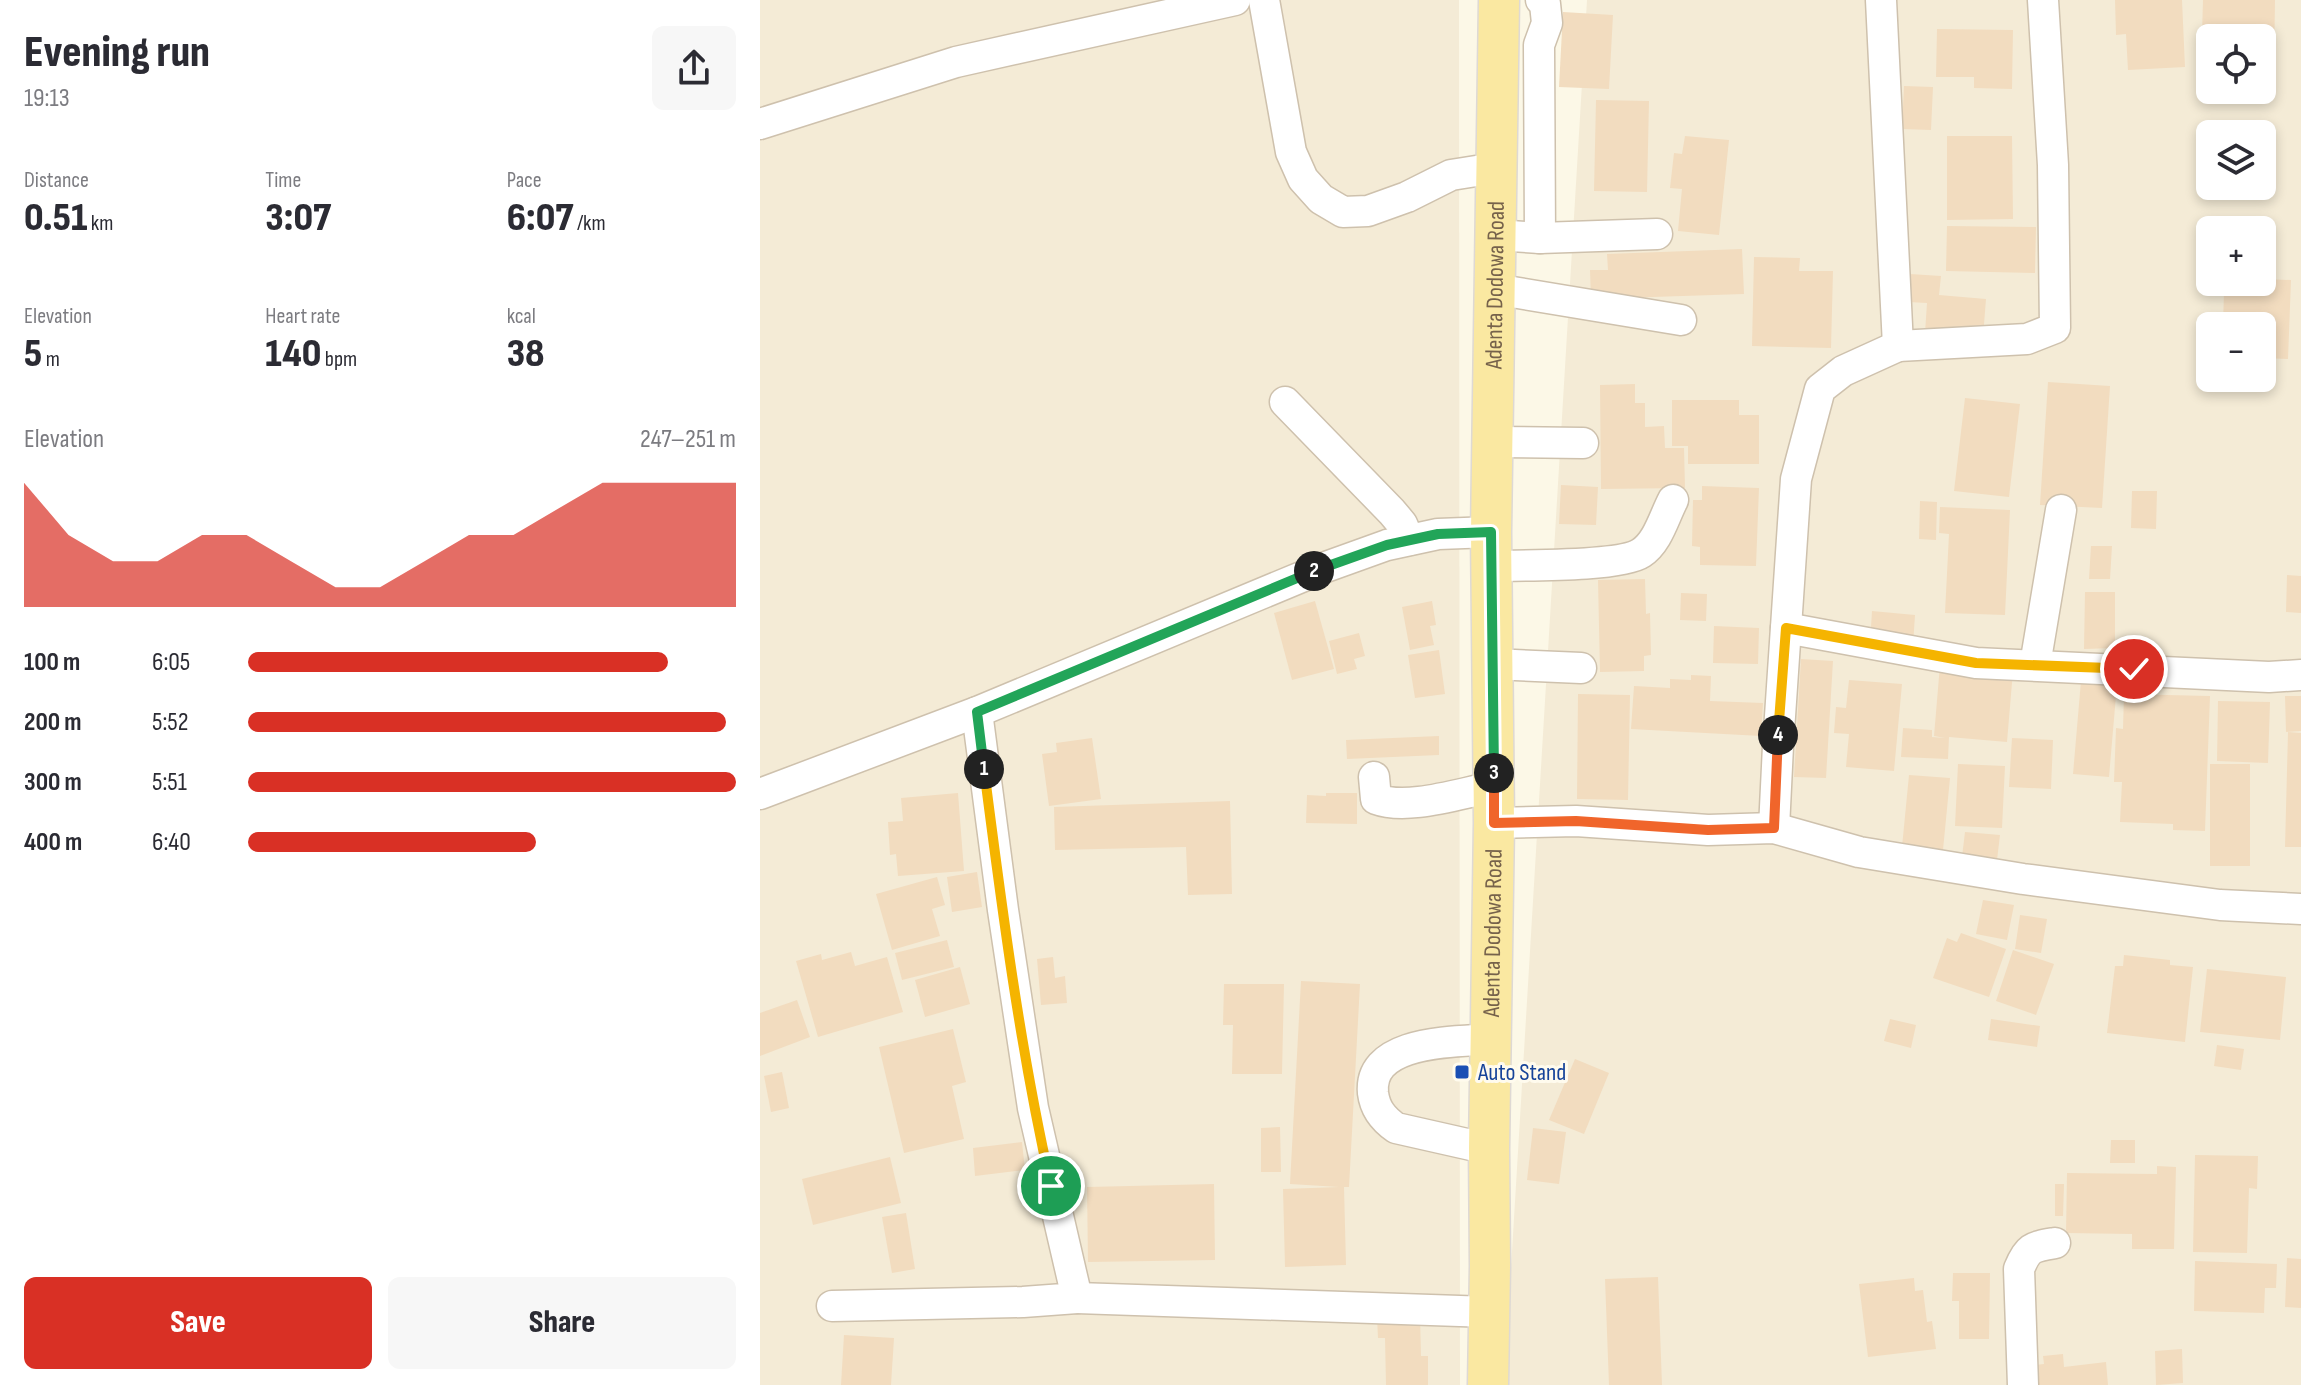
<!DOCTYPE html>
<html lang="en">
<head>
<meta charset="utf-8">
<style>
	body { margin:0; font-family:"Sofia Sans Condensed",sans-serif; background:#f7f7f7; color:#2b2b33; height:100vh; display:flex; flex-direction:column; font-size:30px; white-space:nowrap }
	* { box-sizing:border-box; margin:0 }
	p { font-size:26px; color:#7c7c81 }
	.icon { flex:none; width:44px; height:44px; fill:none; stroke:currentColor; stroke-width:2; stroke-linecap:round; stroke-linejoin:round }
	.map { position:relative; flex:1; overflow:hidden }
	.side { display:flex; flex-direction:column; background:#fff; width:760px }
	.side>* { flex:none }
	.tools { position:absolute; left:1436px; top:24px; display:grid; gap:16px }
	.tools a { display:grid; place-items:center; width:80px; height:80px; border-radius:12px; background:#fff; box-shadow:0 4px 12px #0003; font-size:40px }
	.pin { position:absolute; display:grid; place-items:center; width:68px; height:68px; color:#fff; margin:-34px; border:4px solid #fff; border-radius:50%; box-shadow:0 2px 8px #0007 }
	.km { position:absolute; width:40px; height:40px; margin:-20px; border-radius:50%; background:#222; color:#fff; font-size:22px; line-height:40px; text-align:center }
	.round { display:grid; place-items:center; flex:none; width:84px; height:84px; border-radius:12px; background:#f7f7f7 }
	.summary { display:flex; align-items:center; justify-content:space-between; height:136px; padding:0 24px }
	h1 { font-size:44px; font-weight:800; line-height:60px }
	.metrics { display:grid; grid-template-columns:repeat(3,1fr); gap:12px; height:136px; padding:8px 24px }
	.metrics div { display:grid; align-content:center }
	.metrics b { font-size:40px; font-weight:800 }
	.metrics small { font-size:22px; font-weight:400 }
	.metrics p { font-size:22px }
	.chart { height:224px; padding:16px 24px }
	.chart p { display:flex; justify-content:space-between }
	.chart svg { width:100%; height:144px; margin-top:8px; fill:#d93025; opacity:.7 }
	.action { display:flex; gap:16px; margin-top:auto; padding:16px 24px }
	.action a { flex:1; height:92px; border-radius:12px; background:#d93025; color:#fff; font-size:32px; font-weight:800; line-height:92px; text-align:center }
	.action a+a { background:#f7f7f7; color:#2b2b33 }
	ul { padding:0 24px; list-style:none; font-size:26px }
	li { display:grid; grid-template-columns:128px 96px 1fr; align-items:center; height:60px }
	li i { height:20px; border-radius:10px; background:#d93025 }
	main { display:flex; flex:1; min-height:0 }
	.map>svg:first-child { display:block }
	.residential { fill:#f4ebd6; fill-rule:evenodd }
	.building { fill:#f2dcbf }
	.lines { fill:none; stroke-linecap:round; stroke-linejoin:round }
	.minor-casing { stroke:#cec1ad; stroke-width:33 }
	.major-casing { stroke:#ded9d4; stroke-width:43 }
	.minor { stroke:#fff; stroke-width:30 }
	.major { stroke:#fae8a1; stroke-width:40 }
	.split-1-casing { stroke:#fff; stroke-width:16 }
	.split-2-casing { stroke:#fff; stroke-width:16 }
	.split-3-casing { stroke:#fff; stroke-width:16 }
	.split-4-casing { stroke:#fff; stroke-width:16 }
	.split-5-casing { stroke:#fff; stroke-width:16 }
	.split-1 { stroke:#f5b400; stroke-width:10 }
	.split-2 { stroke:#22a559; stroke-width:10 }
	.split-3 { stroke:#22a559; stroke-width:10 }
	.split-4 { stroke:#f0652b; stroke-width:10 }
	.split-5 { stroke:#f5b400; stroke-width:10 }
	.transit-dot { fill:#1a4fb4; stroke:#fffbee; stroke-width:3 }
	.labels { text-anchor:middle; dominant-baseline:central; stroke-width:6; stroke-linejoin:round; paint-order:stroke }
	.street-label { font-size:24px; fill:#76624b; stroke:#fffbee }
	.transit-label { font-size:24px; fill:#164399; stroke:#fffbee; text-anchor:start }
</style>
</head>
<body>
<main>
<section class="side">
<div class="summary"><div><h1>Evening run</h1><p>19:13</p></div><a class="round"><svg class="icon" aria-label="share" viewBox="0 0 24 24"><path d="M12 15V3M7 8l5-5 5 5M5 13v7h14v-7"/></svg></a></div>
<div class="metrics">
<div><p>Distance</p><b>0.51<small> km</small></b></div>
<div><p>Time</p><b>3:07</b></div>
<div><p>Pace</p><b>6:07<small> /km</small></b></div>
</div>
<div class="metrics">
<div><p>Elevation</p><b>5<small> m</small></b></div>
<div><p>Heart rate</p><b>140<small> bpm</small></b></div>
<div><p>kcal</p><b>38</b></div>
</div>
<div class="chart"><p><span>Elevation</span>247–251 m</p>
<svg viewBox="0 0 160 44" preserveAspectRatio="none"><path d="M0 44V6L10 22L20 30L30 30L40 22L50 22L60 30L70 38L80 38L90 30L100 22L110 22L120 14L130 6L140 6L150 6L160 6V44z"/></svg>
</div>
<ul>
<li><b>100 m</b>6:05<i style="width:86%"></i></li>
<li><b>200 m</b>5:52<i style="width:98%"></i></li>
<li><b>300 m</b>5:51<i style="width:100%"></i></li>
<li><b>400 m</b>6:40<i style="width:59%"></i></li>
</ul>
<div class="action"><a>Save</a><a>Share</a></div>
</section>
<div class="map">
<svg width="1541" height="1385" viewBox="0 0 1541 1385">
	<rect width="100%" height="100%" fill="#fcf8e7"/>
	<g class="residential">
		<polygon points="0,0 699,0 700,1385 0,1385"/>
		<path d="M827,0H1541V1385H744ZM1450,38H1502V90H1450ZM1450,134H1502V186H1450ZM1450,230H1502V282H1450ZM1450,326H1502V378H1450Z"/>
	</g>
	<g class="building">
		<polygon points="1355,0 1422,0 1425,67 1368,70 1366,34 1356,35"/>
		<polygon points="1443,0 1515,0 1514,69 1502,69 1502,38 1450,38 1450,68 1441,68"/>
		<polygon points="803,12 853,15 849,89 799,87"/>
		<polygon points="1177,29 1253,30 1252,89 1214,88 1214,77 1176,77"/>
		<polygon points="1144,86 1173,87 1171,130 1142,129"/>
		<polygon points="836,100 889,101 887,192 834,191"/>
		<polygon points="925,136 969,140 959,235 918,231 922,189 910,188 914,153 922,154"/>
		<polygon points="1187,136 1252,136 1253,219 1187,220"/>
		<polygon points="1187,226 1276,227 1275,273 1186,271"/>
		<polygon points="982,249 984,294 831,299 830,270 848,270 847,254"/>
		<polygon points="994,257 1040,258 1039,271 1073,271 1071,348 992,346"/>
		<polygon points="1150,274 1181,276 1179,295 1226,299 1223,337 1165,333 1167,303 1148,302"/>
		<polygon points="1504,279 1531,280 1528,359 1502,358 1502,326 1463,326 1464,291 1504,291"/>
		<polygon points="1288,382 1350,386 1342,508 1280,505"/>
		<polygon points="875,384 875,403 885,403 885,427 904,426 905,448 924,448 925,488 841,489 840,385"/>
		<polygon points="1205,398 1260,404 1249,497 1194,491"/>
		<polygon points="912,400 979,400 979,415 999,415 999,464 928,464 928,446 912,446"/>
		<polygon points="801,485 838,487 836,525 799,524"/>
		<polygon points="942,486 999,488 996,566 940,565 940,547 932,546 933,500 942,500"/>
		<polygon points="1372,491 1397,491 1396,529 1371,528"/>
		<polygon points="1160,501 1177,502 1176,540 1159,539"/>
		<polygon points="1180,507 1250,510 1245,615 1185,613 1189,534 1179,533"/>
		<polygon points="1331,546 1352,546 1350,579 1329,579"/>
		<polygon points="1527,575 1541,576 1541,613 1526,612"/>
		<polygon points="885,579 886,614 890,613 891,655 884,656 884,671 840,672 838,580"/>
		<polygon points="1325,592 1355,592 1355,648 1324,649"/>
		<polygon points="921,593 947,594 946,621 920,620"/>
		<polygon points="555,601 574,669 532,680 514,613"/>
		<polygon points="672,601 676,625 670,626 674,645 650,650 642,607"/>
		<polygon points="1112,611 1155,615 1153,645 1110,642"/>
		<polygon points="954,626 999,628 998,664 953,663"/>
		<polygon points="599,633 605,656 594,659 597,669 577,674 569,641"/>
		<polygon points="679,650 685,694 655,698 648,655"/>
		<polygon points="1041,659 1073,661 1066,778 1034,777"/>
		<polygon points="1180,665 1253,671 1247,742 1189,737 1188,759 1141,757 1143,728 1172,730 1172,737 1185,738 1174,736"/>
		<polygon points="931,675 951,676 950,701 1003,703 1001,736 871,729 874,686 910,688 910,679 931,680"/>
		<polygon points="1089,680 1142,684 1134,771 1086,767 1089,734 1074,733 1076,707 1086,708"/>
		<polygon points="1321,681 1357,684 1349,777 1313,774"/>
		<polygon points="818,694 870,695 868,800 817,799"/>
		<polygon points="1364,694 1450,696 1445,831 1413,830 1413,824 1360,822 1362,782 1354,782 1356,728 1363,729"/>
		<polygon points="1525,696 1541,696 1541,731 1526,732"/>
		<polygon points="1458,701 1510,702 1508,763 1457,761"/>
		<polygon points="1528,732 1541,733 1541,847 1525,847"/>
		<polygon points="679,736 679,755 587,759 586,740"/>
		<polygon points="332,738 341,799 289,806 282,754 297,752 296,743"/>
		<polygon points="1252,738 1293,740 1291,789 1249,787"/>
		<polygon points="1198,764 1245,766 1242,828 1195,826"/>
		<rect x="1450" y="764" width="40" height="102"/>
		<polygon points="1149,775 1190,778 1183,850 1142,847"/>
		<polygon points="198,793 204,871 138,876 136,854 130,855 128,822 143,821 141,798"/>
		<polygon points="566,793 597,793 597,824 546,823 547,795 566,796"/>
		<polygon points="470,801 472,894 428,895 426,847 295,850 294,807"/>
		<polygon points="1205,832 1240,835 1237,860 1202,857"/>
		<polygon points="217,872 222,907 192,912 187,877"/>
		<polygon points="177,877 185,905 172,909 180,936 132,950 116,894"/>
		<polygon points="1223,900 1254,905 1247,940 1216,934"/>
		<polygon points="1260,915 1287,919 1281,953 1255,949"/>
		<polygon points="1201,933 1246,949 1229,997 1173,978 1187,938 1197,942"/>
		<polygon points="187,940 194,967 142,980 135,953"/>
		<polygon points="1253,950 1294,964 1276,1015 1236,1001"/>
		<polygon points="91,952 95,966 127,957 143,1012 58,1037 36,961 61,954 62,960"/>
		<polygon points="1364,955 1410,960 1410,965 1433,967 1425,1042 1347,1033 1355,966 1363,966"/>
		<polygon points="293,957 295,978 305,976 307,1003 281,1005 277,959"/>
		<polygon points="200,967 210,1004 165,1017 155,980"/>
		<polygon points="1447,969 1526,977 1520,1040 1440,1032"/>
		<polygon points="541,981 600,984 589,1187 584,1187 586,1265 525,1267 523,1189 579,1187 530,1184"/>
		<polygon points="464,984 524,984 522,1074 472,1074 473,1025 463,1025"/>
		<polygon points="37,1000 50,1037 0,1056 0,1013"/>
		<polygon points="1130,1019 1156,1025 1151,1048 1124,1041"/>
		<polygon points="1231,1019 1280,1026 1277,1047 1228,1040"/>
		<polygon points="193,1029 206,1082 192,1086 204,1139 144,1153 119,1047"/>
		<polygon points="1457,1045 1484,1049 1481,1070 1454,1066"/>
		<polygon points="815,1059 849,1073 824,1134 789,1120"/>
		<polygon points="22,1072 29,1108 11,1112 4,1076"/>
		<polygon points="520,1127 521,1172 501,1172 501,1128"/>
		<polygon points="773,1128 806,1132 799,1184 767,1180"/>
		<polygon points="1351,1140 1375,1140 1375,1163 1350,1163"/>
		<polygon points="262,1142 265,1170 215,1176 213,1148"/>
		<polygon points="1435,1155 1498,1156 1497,1189 1489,1188 1487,1253 1433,1252"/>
		<polygon points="130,1157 141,1203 53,1225 42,1179"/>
		<polygon points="1397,1166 1416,1167 1414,1249 1372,1249 1372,1234 1306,1233 1307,1173 1397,1174"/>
		<polygon points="454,1184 455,1260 328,1262 327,1187"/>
		<polygon points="1295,1184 1304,1184 1303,1216 1295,1216"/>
		<polygon points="146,1213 155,1269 132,1273 122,1217"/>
		<polygon points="1527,1258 1541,1259 1541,1308 1525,1307"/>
		<polygon points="1435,1261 1517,1264 1516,1288 1505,1288 1504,1313 1434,1311"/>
		<polygon points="1193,1273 1230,1273 1229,1339 1199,1339 1199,1301 1192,1301"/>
		<polygon points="898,1277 902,1385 849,1385 845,1279"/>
		<polygon points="1154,1278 1155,1291 1163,1290 1167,1322 1172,1321 1176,1349 1108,1357 1099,1284"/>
		<polygon points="660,1316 661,1356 668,1356 668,1385 626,1385 625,1338 618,1338 617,1317"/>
		<polygon points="84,1335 134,1338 131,1385 81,1385"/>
		<polygon points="1422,1349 1423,1383 1396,1385 1395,1351"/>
		<polygon points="1303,1354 1304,1367 1346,1362 1348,1385 1268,1385 1265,1366 1284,1364 1283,1356"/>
	</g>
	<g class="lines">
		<defs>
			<g id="minor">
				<polyline points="504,0 531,152 543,179 561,199 583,212 608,211 647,197 691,175 735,168"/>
				<polyline points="0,124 196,62 475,0"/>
				<polyline points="735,235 780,238 897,234"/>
				<polyline points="780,238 779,45 787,23 785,4 781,0"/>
				<polyline points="734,289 921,320"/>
				<polyline points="1138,346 1267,339 1295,328 1293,165 1283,0"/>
				<polyline points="525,402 632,512 642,524 649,540"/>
				<polyline points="732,442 823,443"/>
				<path d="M731,566C761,565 860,567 881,553C898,542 904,517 913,500"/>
				<polyline points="1026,628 1216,663 1509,677 1541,675"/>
				<polyline points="732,664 821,668"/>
				<polyline points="1275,665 1301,510"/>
				<path d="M614,777L616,799C648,811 700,793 734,787"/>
				<polyline points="0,794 217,712 563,568 627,545 678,534 731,532"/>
				<polyline points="734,823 816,821 948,830 1014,828 1099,852 1263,879 1460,905 1541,909"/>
				<polyline points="1014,828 1018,746 1036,479 1060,389 1083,371 1138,346 1121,0"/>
				<path d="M729,1149L636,1128C623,1119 615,1109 613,1093C608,1040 694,1042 730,1039"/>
				<polyline points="317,1298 729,1312"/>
				<polyline points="72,1306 263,1302 317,1298 273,1108 243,910 217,712"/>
				<path d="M1263,1385L1259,1269C1268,1247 1272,1247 1295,1243"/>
			</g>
			<g id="major">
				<path id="s1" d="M728,1385L730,1266L729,1149L734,823L731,532L739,0"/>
			</g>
		</defs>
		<use href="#minor" class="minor-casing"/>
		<use href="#major" class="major-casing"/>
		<use href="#minor" class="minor"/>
		<use href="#major" class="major"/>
	</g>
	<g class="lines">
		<defs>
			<path id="split-1" d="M224,769C242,909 260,1049 291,1186"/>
			<polyline id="split-2" points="224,769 217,712 554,571"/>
			<polyline id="split-3" points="554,571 627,545 678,534 731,532 734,773"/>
			<polyline id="split-4" points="734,773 734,823 816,821 948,830 1014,828 1018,735"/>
			<polyline id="split-5" points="1018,735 1026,628 1216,663 1374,669"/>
		</defs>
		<use href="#split-1" class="split-1-casing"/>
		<use href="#split-2" class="split-2-casing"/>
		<use href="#split-3" class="split-3-casing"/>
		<use href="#split-4" class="split-4-casing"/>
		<use href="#split-5" class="split-5-casing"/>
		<use href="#split-1" class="split-1"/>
		<use href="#split-2" class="split-2"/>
		<use href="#split-3" class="split-3"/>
		<use href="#split-4" class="split-4"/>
		<use href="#split-5" class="split-5"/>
	</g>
	<rect class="transit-dot" x="694" y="1064" width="16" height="16" rx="4"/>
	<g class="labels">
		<g class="street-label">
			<text stroke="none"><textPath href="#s1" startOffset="1100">Adenta Dodowa Road</textPath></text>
			<text stroke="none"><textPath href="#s1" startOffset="452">Adenta Dodowa Road</textPath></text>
		</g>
		<g class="transit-label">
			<text x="718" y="1072">Auto Stand</text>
		</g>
	</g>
</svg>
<div class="tools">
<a><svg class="icon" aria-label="locate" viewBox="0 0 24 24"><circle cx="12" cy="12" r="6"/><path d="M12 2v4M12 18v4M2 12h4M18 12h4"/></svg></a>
<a><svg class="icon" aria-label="layers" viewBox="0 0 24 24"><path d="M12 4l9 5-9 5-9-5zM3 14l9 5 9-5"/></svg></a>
<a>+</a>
<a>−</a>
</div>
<div class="pin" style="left:291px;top:1186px;background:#1e9e55"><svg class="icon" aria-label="arrive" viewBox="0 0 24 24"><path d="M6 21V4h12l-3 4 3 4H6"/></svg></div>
<div class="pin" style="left:1374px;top:669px;background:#d93025"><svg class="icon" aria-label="check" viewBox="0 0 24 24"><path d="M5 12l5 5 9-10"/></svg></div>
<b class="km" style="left:224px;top:769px">1</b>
<b class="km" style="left:554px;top:571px">2</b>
<b class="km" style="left:734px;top:773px">3</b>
<b class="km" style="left:1018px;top:735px">4</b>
</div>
</main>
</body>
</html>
